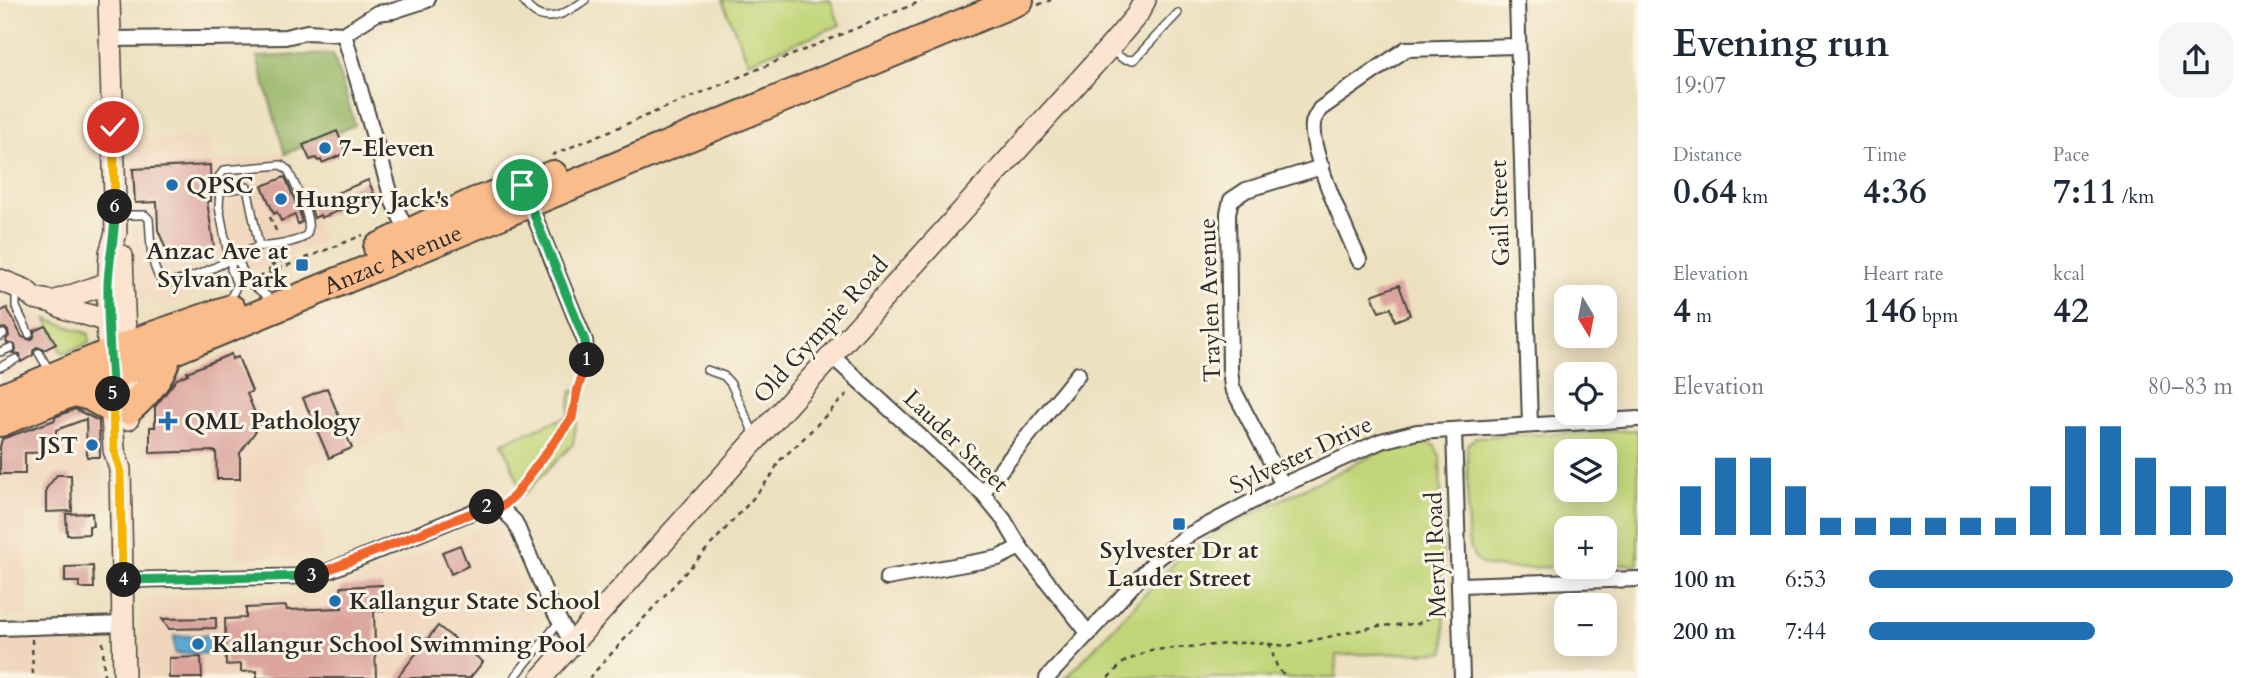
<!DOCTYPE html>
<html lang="en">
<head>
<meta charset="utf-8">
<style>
	body { margin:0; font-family:Cardo,serif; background:#f6f6f7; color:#1f2937; height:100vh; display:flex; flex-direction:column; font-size:26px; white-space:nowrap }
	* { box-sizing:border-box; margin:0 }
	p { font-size:23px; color:#747a83 }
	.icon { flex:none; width:38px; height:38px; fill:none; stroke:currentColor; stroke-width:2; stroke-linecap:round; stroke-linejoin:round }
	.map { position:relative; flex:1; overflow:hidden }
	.drawer { display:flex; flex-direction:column; background:#fff; width:630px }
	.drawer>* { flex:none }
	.needle { width:46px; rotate:170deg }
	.fabs { position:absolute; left:1554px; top:285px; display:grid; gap:14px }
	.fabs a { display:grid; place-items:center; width:63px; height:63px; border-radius:14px; background:#fff; box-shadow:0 4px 18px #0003; font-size:35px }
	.pin { position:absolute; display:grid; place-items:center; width:60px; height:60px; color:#fff; margin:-30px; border:4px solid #fff; border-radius:50%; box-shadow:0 2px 7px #0007 }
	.km { position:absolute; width:35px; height:35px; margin:-18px; border-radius:50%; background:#222; color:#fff; font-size:19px; line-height:35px; text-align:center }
	.round { display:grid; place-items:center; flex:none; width:74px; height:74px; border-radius:21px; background:#f6f6f7 }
	.overview { display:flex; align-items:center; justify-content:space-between; height:119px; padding:0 35px }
	h1 { font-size:38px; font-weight:600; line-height:52px }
	.figures { display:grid; grid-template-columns:repeat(3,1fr); gap:10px; height:119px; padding:7px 35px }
	.figures div { display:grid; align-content:center }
	.figures b { font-size:35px; font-weight:600 }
	.figures small { font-size:19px; font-weight:400 }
	.figures p { font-size:19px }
	.chart { height:196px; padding:14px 35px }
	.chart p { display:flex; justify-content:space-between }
	.chart svg { width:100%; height:126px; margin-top:7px; stroke:#1f6fb2; stroke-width:6 }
	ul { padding:0 35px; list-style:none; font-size:23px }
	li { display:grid; grid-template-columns:112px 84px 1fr; align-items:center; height:52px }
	li i { height:18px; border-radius:9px; background:#1f6fb2 }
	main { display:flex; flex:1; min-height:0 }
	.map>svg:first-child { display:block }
	.built { fill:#f0d6bc }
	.green { fill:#c1d578; stroke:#768052; stroke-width:2; fill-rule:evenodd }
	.forest { fill:#98b668; stroke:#62704a; stroke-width:2 }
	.water { fill:#5ba8d4; stroke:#436a80; stroke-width:2 }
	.building { fill:#dba59e }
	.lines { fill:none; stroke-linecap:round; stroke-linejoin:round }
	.lane-casing { stroke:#484641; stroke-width:10 }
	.street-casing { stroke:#484641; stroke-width:18 }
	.secondary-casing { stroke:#484641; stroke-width:24 }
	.highway-casing { stroke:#484641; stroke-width:32 }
	.path { stroke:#484641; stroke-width:2.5; stroke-dasharray:5 5; stroke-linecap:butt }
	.lane { stroke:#fff; stroke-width:7 }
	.street { stroke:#fff; stroke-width:14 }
	.secondary { stroke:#fde4d1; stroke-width:21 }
	.highway { stroke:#fabc8b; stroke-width:28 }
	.split-1-casing { stroke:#fff; stroke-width:14 }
	.split-2-casing { stroke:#fff; stroke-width:14 }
	.split-3-casing { stroke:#fff; stroke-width:14 }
	.split-4-casing { stroke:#fff; stroke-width:14 }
	.split-5-casing { stroke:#fff; stroke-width:14 }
	.split-6-casing { stroke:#fff; stroke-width:14 }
	.split-7-casing { stroke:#fff; stroke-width:14 }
	.split-1 { stroke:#22a559; stroke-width:9 }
	.split-2 { stroke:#f0652b; stroke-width:9 }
	.split-3 { stroke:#f0652b; stroke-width:9 }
	.split-4 { stroke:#22a559; stroke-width:9 }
	.split-5 { stroke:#f5b400; stroke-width:9 }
	.split-6 { stroke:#22a559; stroke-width:9 }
	.split-7 { stroke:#f5b400; stroke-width:9 }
	.poi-dot { fill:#1f6fb2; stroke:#fcf5e5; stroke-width:2.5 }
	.labels { text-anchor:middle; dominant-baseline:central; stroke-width:6; stroke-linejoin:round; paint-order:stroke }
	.poi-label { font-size:24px; font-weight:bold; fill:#2b2b2b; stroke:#fcf5e5; text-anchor:start }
	.street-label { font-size:24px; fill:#2b2b2b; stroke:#fcf5e5 }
</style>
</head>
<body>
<main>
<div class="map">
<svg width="1638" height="678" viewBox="0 0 1638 678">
	<rect width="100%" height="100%" fill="#fcf5e5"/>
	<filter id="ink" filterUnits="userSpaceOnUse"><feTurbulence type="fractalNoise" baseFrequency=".0143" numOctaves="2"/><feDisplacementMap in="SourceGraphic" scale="14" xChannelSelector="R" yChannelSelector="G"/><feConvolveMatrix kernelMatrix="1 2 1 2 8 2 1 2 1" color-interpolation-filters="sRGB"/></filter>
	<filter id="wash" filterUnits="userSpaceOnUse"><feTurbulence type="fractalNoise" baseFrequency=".00686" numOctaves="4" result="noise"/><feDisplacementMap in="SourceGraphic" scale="28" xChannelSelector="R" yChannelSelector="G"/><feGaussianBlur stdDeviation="1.57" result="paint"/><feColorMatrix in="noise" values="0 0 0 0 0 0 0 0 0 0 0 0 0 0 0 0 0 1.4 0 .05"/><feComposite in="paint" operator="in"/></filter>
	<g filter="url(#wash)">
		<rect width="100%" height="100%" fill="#ede0bf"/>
		<g class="built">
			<polygon points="129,138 209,139 211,162 285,154 323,243 165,306 151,303 135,289"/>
			<polygon points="350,299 404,428 308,466 326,551 315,556 235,558 234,483 215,482 214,454 140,456 153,407 161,390 175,376"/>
			<polygon points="0,301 47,319 62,354 0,380"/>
			<polygon points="89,407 97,412 100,422 101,510 26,513 28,616 0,617 0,440 55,421 55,417 78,408"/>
			<polygon points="492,527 500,534 535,620 533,629 489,678 141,678 140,605 145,598 326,593 481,528"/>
			<polygon points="99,634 105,639 106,678 0,678 0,637"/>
		</g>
		<g class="green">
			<polygon points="722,0 830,0 840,25 748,62"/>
			<polygon points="47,319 89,334 89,343 62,354"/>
			<polygon points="572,391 581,393 573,444 523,495 503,442 568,416"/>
			<path d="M1638,430V564L1605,565V528H1566V566C1544,566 1502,572 1482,564C1473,560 1471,549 1468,541L1467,445L1476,437ZM1566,452H1605V490H1566Z"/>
			<polygon points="1423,440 1435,446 1440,457 1445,652 1337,655 1336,678 1066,678 1180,557 1227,526 1377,453"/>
		</g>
		<polygon class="forest" points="333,54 355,125 285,154 257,57"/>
		<polygon class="water" points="222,635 222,653 175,654 174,636"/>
		<g id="blocks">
			<g class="building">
				<polygon points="337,131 346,153 322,163 321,160 318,161 316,158 310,160 303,145"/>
				<polygon points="210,165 211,201 207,201 214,247 172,264 158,230 157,202 135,203 133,169"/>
				<polygon points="285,177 300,213 302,222 298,224 295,215 281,221 277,212 274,214 262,186"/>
				<polygon points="368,180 375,196 321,218 320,215 314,218 310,204"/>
				<polygon points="1399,285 1410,315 1395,321 1391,308 1379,312 1372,295"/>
				<polygon points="7,308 22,337 31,340 34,337 34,331 46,326 56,344 44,350 37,347 33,351 33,355 21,362 20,354 13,353 16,350 15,345 7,343 6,340 9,336 8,331 5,328 0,329 0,312"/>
				<polygon points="231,354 232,359 238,357 252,391 247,394 260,425 240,453 240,479 217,479 216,451 150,453 150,427 155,427 155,407 177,379 188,374 187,372"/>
				<polygon points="327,388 352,448 329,458 303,398"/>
				<polygon points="75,409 99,421 100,457 87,457 86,419 56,430 56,452 25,453 25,474 0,474 0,447 2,439 55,420 55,417"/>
				<polygon points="57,475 71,475 72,511 46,512 46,489"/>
				<polygon points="92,513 93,526 89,526 89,534 67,535 66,514"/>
				<polygon points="460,545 468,566 451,574 442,552"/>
				<polygon points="93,566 94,588 79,588 79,582 65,582 65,567"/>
				<polygon points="382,585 383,611 374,611 376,678 257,678 257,671 241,672 241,664 226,665 225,619 246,618 246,608 286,606 287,610 342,608 341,587"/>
				<polygon points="216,618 216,628 169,629 162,619"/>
				<polygon points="438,626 483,662 470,678 397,678"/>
				<polygon points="201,657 202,678 169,678 169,658"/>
			</g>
		</g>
	</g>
	<g filter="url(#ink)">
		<use href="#blocks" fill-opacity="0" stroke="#484641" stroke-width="2"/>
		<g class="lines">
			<defs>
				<g id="lane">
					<path d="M523,0C540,29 564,15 585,0"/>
					<polyline points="1112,51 1123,59 1134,60 1178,13"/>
					<path d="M220,191L215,182L224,170L281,165L288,170C294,183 314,221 307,234C303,240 293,241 287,243C277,245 268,247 259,246"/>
					<path d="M119,215H145L149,219C151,240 149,266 163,283C193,282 231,258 259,246L247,187L220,191L219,207L227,249L232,258L240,264L247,281L267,296"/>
					<polyline points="16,291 16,307 29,334"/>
					<polyline points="228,303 237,285 231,269 232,258"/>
					<polyline points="0,336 3,334"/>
					<polyline points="0,352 10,348"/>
					<polyline points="39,353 49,370"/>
					<polyline points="0,367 16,359"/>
					<polyline points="707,370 724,376 731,384 755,436"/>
					<polyline points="514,678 559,622"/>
				</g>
				<g id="street">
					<polyline points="1517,0 1530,425"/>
					<polyline points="344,34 393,202 409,235"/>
					<polyline points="110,39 285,37 307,32 344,34 377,13 393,11 427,0"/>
					<polyline points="527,198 585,341 587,364"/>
					<path d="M1359,260C1347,232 1309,151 1313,124C1313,119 1318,113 1320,109L1406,49L1518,46"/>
					<polyline points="833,357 982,493 1004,520 1020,547 1089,634"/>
					<polyline points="1454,431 1462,678"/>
					<polyline points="1283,485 1232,387 1230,369 1228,213 1231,200 1246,190 1322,167"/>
					<polyline points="982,493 1078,374"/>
					<polyline points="887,578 998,558 1020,547"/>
					<polyline points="122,580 316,576 482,508 501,508 515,522 550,604 572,643"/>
					<polyline points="1460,585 1638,579"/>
					<polyline points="0,628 123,624"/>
					<polyline points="1047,678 1157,559 1187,536 1283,485 1381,441 1417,432 1638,419"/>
				</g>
				<g id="secondary">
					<polyline points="109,0 116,233 110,253 107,322 114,450 120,469 124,678"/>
					<polyline points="122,256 128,419"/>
					<polyline points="0,280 25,290 34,298 53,302 117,280"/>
					<path d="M53,302C66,312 90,313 107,322"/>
					<polyline points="541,678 1109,48 1137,15 1145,0"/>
				</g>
				<g id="highway">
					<polyline points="378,248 475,202 553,175"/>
					<polyline points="74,392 90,396 114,410"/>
					<polyline points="0,399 147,338 231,309"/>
					<path d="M128,410C144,396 163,375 167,354"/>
					<path id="s1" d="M0,422L1019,0"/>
				</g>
			</defs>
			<use href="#lane" class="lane-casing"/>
			<use href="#street" class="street-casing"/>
			<use href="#secondary" class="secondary-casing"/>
			<use href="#highway" class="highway-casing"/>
			<g class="path">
				<polyline points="1038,5 1051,0"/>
				<polyline points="552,155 924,0"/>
				<polyline points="270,217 278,235"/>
				<polyline points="271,273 268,267 283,260 282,255"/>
				<polyline points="259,277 363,235"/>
				<polyline points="511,499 572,418 582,377"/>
				<polyline points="32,639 33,678"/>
				<polyline points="103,642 104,678"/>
				<polyline points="1269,643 1277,667 1286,678"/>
				<polyline points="589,678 750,502 772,475 779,461 798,444 850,391"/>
				<polyline points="1108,678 1124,662 1151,650 1252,642 1287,646 1378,626 1417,624 1448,608"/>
			</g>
			<use href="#lane" class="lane"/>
			<use href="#street" class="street"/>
			<use href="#secondary" class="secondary"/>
			<use href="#highway" class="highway"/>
		</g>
	</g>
	<g class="lines" filter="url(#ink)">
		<defs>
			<polyline id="split-1" points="522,185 585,341 587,360"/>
			<polyline id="split-2" points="487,507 501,508 515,495 572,418 577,392 587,360"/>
			<polyline id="split-3" points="312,576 487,507"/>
			<polyline id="split-4" points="124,580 312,576"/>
			<polyline id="split-5" points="113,394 114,450 120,469 122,580 124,580"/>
			<path id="split-6" d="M113,394C110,357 107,320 108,283C109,257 116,233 115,207"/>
			<polyline id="split-7" points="113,127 115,207"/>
		</defs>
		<use href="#split-1" class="split-1-casing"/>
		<use href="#split-2" class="split-2-casing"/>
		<use href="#split-3" class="split-3-casing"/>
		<use href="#split-4" class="split-4-casing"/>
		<use href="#split-5" class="split-5-casing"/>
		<use href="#split-6" class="split-6-casing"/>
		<use href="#split-7" class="split-7-casing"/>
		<use href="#split-1" class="split-1"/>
		<use href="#split-2" class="split-2"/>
		<use href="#split-3" class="split-3"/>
		<use href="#split-4" class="split-4"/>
		<use href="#split-5" class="split-5"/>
		<use href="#split-6" class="split-6"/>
		<use href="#split-7" class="split-7"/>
	</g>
	<g class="poi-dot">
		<circle cx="325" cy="148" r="7"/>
		<circle cx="172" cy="185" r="7"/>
		<circle cx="281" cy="199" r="7"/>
		<rect x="295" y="258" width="14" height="14" rx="3.5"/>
		<path d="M164.5 410.5h7v7h7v7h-7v7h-7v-7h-7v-7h7z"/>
		<circle cx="92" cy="445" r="7"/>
		<rect x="1172" y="517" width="14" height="14" rx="3.5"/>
		<circle cx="335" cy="601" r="7"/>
		<circle cx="198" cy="644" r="7"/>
	</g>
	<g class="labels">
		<g class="poi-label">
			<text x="339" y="148">7-Eleven</text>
			<text x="186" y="185">QPSC</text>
			<text x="295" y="199">Hungry Jack's</text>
			<text x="288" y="251" text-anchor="end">Anzac Ave at<tspan x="288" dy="28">Sylvan Park</tspan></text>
			<text x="184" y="421">QML Pathology</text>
			<text x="78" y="445" text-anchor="end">JST</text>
			<text x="1179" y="550" text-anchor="middle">Sylvester Dr at<tspan x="1179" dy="28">Lauder Street</tspan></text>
			<text x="349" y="601">Kallangur State School</text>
			<text x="212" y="644">Kallangur School Swimming Pool</text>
		</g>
		<g class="street-label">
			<text transform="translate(1500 213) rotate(-92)">Gail Street</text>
			<text stroke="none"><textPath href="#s1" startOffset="425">Anzac Avenue</textPath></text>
			<text transform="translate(1210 300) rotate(-92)">Traylen Avenue</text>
			<text transform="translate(821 330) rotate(-48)">Old Gympie Road</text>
			<text transform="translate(956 441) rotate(44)">Lauder Street</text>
			<text transform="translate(1301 455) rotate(-25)">Sylvester Drive</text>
			<text transform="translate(1436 555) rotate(-92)">Meryll Road</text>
		</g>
	</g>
</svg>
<div class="fabs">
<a><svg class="needle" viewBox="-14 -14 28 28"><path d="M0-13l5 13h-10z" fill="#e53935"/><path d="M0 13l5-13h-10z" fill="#747a83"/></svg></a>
<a><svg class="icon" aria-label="locate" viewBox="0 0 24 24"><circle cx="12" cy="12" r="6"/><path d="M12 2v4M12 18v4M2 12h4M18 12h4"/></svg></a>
<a><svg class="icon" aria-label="layers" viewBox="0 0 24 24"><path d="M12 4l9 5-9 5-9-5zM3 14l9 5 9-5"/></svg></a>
<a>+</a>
<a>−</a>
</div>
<div class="pin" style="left:522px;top:185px;background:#1e9e55"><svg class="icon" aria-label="arrive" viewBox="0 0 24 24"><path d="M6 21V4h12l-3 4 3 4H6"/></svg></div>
<div class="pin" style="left:113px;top:127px;background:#d93025"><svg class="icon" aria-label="check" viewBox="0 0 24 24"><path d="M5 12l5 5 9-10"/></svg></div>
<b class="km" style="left:587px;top:360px">1</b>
<b class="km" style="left:487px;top:507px">2</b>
<b class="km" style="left:312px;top:576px">3</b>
<b class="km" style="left:124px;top:580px">4</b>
<b class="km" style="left:113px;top:394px">5</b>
<b class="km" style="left:115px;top:207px">6</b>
</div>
<section class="drawer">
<div class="overview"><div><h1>Evening run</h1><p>19:07</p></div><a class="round"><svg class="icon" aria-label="share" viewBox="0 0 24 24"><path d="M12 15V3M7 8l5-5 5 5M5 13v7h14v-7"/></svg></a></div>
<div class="figures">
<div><p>Distance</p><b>0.64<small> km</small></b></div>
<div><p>Time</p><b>4:36</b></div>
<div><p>Pace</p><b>7:11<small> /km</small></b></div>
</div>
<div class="figures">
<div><p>Elevation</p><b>4<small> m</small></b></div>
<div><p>Heart rate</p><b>146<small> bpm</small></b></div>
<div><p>kcal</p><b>42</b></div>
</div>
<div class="chart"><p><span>Elevation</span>80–83 m</p>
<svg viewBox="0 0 160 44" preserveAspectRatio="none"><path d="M5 44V27M15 44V17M25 44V17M35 44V27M45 44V38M55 44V38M65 44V38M75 44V38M85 44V38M95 44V38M105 44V27M115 44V6M125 44V6M135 44V17M145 44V27M155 44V27"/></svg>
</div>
<ul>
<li><b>100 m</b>6:53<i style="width:100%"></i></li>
<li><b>200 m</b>7:44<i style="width:62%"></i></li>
</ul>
</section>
</main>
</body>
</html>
